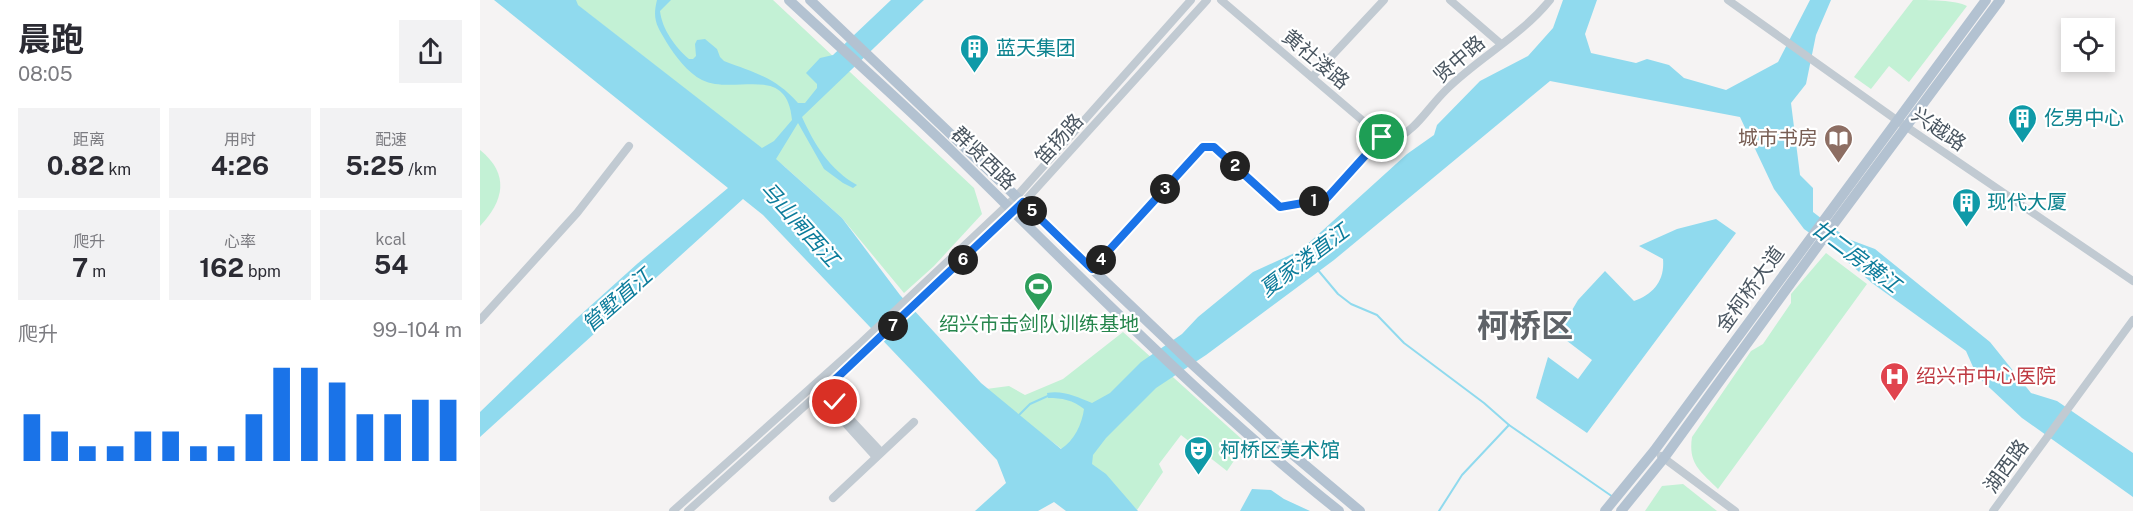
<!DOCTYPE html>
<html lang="zh">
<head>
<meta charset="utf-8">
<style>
	body { margin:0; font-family:"Public Sans","Noto Sans SC",sans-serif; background:#f2f2f3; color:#2b2b33; height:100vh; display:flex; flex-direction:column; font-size:22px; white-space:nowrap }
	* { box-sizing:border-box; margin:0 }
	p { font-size:20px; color:#7c7c81 }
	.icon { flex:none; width:33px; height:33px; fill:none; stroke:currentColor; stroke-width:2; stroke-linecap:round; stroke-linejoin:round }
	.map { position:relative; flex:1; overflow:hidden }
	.panel { display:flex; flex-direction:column; background:#fff; width:480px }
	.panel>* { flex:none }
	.fabs { position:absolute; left:1581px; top:18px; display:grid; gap:12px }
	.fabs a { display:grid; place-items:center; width:54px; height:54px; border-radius:0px; background:#fff; box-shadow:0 3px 9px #0003; font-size:30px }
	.pin { position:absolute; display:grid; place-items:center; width:51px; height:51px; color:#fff; margin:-26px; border:3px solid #fff; border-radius:50%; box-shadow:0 2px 6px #0007 }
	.km { position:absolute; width:30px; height:30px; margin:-15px; border-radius:50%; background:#222; color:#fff; font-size:16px; line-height:30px; text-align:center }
	.round { display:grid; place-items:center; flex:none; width:63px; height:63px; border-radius:0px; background:#f2f2f3 }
	.headline { display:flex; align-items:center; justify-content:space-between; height:102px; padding:0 18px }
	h1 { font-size:33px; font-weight:700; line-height:45px }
	.stats { display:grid; grid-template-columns:repeat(3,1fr); gap:9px; height:102px; padding:6px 18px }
	.stats div { display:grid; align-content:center; border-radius:0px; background:#f2f2f3; text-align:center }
	.stats b { font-size:26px; font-weight:700 }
	.stats small { font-size:16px; font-weight:400 }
	.stats p { font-size:16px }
	.chart { height:168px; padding:12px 18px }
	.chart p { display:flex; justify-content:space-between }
	.chart svg { width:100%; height:108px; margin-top:6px; stroke:#1a73e8; stroke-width:6 }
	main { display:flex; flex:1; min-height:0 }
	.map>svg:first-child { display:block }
	.green { fill:#c3f1d5 }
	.water { fill:#90daee }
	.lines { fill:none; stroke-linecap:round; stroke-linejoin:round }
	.stream { stroke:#90daee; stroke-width:2 }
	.minor { stroke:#c1cad2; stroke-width:8 }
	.major { stroke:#b3c2d1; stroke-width:10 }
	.route-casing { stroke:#fff; stroke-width:12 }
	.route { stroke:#1a73e8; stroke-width:8 }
	.labels { text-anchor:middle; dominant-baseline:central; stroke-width:4.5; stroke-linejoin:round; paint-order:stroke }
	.culture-label { font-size:20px; fill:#0d838f; stroke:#fff; text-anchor:start }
	.street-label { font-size:20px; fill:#4a5661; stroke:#fff }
	.education-label { font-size:20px; fill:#785e54; stroke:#fff; text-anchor:end }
	.leisure-label { font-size:20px; fill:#27864d; stroke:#fff }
	.health-label { font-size:20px; fill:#be3a42; stroke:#fff; text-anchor:start }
	.water-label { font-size:21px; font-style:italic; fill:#0c7c9b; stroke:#fff }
	.town-label { font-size:32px; font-weight:bold; fill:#5f6368; stroke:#fff }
</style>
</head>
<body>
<main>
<section class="panel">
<div class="headline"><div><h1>晨跑</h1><p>08:05</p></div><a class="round"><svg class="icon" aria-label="share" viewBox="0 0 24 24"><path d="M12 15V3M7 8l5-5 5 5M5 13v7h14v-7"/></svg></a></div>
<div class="stats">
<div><p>距离</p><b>0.82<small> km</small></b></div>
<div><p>用时</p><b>4:26</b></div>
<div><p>配速</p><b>5:25<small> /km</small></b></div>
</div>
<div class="stats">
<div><p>爬升</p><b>7<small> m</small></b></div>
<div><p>心率</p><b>162<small> bpm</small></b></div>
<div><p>kcal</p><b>54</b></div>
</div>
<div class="chart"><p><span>爬升</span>99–104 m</p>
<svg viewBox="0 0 160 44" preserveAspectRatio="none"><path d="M5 44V25M15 44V32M25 44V38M35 44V38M45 44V32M55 44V32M65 44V38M75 44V38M85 44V25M95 44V6M105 44V6M115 44V12M125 44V25M135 44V25M145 44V19M155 44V19"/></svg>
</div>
</section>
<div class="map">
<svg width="1653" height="511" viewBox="0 0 1653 511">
	<rect width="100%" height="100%" fill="#f5f3f3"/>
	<g class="green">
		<polygon points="91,0 293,0 494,188 502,214 454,266 424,293 362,218 305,167"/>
		<path d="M1433,0C1448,0 1476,0 1487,6L1429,82L1409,66L1391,89L1374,77Z"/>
		<path d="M0,150C30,174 24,201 0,226Z"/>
		<path d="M1346,253L1387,284L1238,489C1220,471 1208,464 1212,437L1271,351L1283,344L1311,303V294Z"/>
		<polygon points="643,332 766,443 747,471 701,435 679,464 683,472 657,510 641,494 558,431 506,389 529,386 545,395 583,379"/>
		<polygon points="1203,484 1237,511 1165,511 1182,486"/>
	</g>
	<g class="water">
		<path d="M14,0H96L98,5L282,148L294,141L312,120C307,62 255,96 222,80C208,73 195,56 187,43C177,26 172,20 177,0H191L180,11C182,29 195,47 209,59H213L216,56L215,44L217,40L225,39L237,49L240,57L244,61C275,73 295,77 318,103H325L337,88V84L326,73L340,58L353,55L411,0H444L322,117C334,144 350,170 377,185L373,188L363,183L344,169L318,123L296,159L362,218L420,295L501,383L581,449C594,441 602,424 604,409C593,400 582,398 568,398L567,393C583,390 597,397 612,403L630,393L661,362L702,334L718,317L773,272L821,250L927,154L954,135L957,125L1000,81L1048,56L1073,28L1083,0H1117L1105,34L1111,53L1156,63L1167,59L1189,65L1204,78L1246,90L1298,62L1330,0H1351L1336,35L1326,84L1311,103L1320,175L1333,188V212L1368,239L1395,249L1510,342L1551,393L1577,401L1653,453V497L1542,418L1497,376L1486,351L1392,283L1356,252L1324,229L1294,189L1260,117L1070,81L854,260L726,355L676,388L626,438L613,455L612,464L626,474L658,511H586L574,502L558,511H495L526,483L517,460L283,215L263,199L0,437V412L97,318L157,264L248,188Z"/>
		<path d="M1236,219L1256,233L1107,433L1056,398L1068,357L1098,379L1112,360L1078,334L1098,300L1125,271L1154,301C1173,294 1185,281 1183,259L1159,246L1197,229Z"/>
		<polygon points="772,489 791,490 804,499 830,511 760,511"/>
	</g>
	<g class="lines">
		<g class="stream">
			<polyline points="837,269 858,294 871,304 897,315 924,343 1004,403 1029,425 1133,497"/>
			<polyline points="538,416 550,404 570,395"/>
			<polyline points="959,511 982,475 1029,425"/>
		</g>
		<g class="minor">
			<path d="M741,0L909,143C939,128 944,112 966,90C998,58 1041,36 1070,0"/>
			<polyline points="970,0 1021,44"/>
			<polyline points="1248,0 1418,121 1653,281"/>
			<polyline points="832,77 904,0"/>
			<polyline points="612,269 723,147 734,147 800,207 845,199 902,137"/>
			<polyline points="0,320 97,213 149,146"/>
			<polyline points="343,390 401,452"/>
			<polyline points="339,394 396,457"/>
			<polyline points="1181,456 1255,511"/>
			<polyline points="353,498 434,422"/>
			<polyline points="193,511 382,342 537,196 711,0"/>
			<polyline points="208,511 388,349 543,203 727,0"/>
			<polyline points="1513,511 1653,320"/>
		</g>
		<g class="major">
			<path d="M309,0C366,53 424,104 479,158C602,279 724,403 859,511"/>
			<polyline points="330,0 713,365 793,438 880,511"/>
			<polyline points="1125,511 1174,451 1506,0"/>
			<polyline points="1141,511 1184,458 1353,225 1520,0"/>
		</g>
	</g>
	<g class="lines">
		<defs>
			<polyline id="route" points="355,402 344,390 543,202 612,269 723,147 734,147 800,207 846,199 902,137"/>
		</defs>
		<use href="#route" class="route-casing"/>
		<use href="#route" class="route"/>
	</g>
	<defs>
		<symbol id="building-pin" viewBox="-11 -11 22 30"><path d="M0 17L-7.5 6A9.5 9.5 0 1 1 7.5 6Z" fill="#0f9aa8" stroke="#fff"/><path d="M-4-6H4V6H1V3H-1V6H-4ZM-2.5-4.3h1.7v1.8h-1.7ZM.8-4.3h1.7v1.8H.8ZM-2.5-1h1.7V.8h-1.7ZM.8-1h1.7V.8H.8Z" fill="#fff"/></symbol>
		<symbol id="library-pin" viewBox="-11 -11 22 30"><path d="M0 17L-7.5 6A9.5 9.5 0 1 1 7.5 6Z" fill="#8d6e63" stroke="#fff"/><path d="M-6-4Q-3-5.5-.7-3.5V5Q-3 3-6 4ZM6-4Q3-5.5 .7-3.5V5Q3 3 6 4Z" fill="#fff"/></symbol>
		<symbol id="stadium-pin" viewBox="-11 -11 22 30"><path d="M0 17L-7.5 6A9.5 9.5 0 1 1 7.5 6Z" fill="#2e9e5b" stroke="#fff"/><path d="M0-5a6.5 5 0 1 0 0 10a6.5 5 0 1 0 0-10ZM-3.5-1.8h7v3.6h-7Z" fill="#fff"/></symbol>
		<symbol id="hospital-pin" viewBox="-11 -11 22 30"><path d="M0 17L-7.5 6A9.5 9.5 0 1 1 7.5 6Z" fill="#e0444e" stroke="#fff"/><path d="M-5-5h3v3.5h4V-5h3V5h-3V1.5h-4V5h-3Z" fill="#fff"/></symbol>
		<symbol id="theatre-pin" viewBox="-11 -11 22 30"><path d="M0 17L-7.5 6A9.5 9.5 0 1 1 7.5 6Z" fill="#0f9aa8" stroke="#fff"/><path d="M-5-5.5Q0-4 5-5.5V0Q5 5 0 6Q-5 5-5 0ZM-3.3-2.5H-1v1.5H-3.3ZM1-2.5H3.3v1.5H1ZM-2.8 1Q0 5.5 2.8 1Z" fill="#fff"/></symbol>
	</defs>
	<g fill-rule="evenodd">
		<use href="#building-pin" x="478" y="32" width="33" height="45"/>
		<use href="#building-pin" x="1526" y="102" width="33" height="45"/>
		<use href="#library-pin" x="1342" y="122" width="33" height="45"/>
		<use href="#building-pin" x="1470" y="186" width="33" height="45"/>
		<use href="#stadium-pin" x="542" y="270" width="33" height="45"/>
		<use href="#hospital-pin" x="1398" y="360" width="33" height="45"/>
		<use href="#theatre-pin" x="702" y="434" width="33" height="45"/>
	</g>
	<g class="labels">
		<g class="culture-label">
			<text x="516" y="48">蓝天集团</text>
			<text x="1564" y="118">仡男中心</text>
			<text x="1507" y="202">现代大厦</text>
			<text x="740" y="450">柯桥区美术馆</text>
		</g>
		<g class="street-label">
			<text transform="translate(836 59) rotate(40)">黄社溇路</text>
			<text transform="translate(979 59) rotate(-41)">贤中路</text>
			<text transform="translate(1459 129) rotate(34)">兴越路</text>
			<text transform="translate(579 139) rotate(-48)">笛扬路</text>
			<text transform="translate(504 158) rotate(44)">群贤西路</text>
			<text transform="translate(1270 289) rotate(-54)">金柯桥大道</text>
			<text transform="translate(1526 466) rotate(-54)">湖西路</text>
		</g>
		<g class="education-label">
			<text x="1338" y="138">城市书房</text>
		</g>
		<g class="leisure-label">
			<text x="559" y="324">绍兴市击剑队训练基地</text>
		</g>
		<g class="health-label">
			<text x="1436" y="376">绍兴市中心医院</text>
		</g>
		<g class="water-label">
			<text transform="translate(320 224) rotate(48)">马山闸西江</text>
			<text transform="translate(1376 256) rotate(37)">廿二房横江</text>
			<text transform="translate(824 260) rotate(-37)">夏家溇直江</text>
			<text transform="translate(137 300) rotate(-41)">管墅直江</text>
		</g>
		<g class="town-label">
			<text x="1045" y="325">柯桥区</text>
		</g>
	</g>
</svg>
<div class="fabs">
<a><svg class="icon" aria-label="locate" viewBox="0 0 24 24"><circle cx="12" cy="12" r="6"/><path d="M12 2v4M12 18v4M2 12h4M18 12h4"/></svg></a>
</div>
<div class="pin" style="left:902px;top:137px;background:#1e9e55"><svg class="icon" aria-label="arrive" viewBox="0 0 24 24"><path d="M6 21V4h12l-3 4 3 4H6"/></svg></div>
<div class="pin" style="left:355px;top:402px;background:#d93025"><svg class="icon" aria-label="check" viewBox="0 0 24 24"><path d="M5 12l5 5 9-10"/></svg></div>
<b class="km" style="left:834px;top:201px">1</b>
<b class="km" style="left:755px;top:166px">2</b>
<b class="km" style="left:685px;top:189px">3</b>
<b class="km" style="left:621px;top:260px">4</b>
<b class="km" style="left:552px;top:211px">5</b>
<b class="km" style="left:483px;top:260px">6</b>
<b class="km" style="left:413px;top:326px">7</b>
</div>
</main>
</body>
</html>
